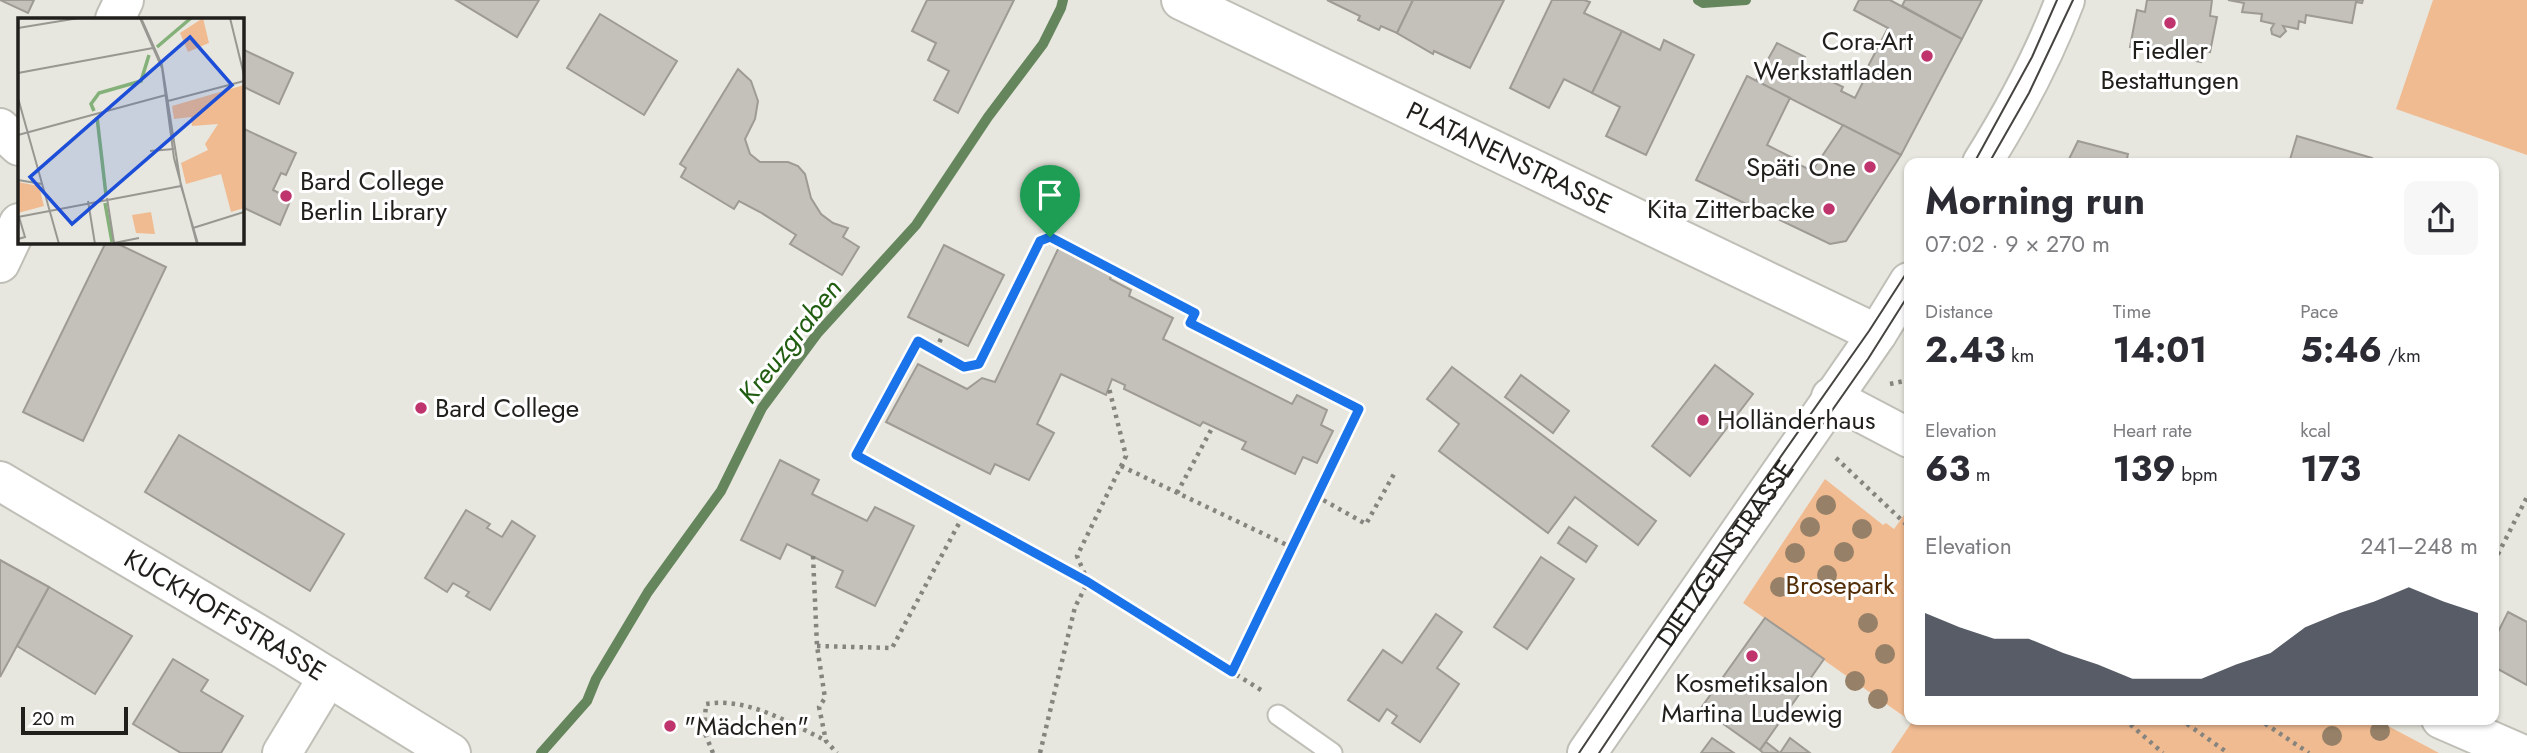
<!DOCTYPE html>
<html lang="en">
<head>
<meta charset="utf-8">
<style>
	body { margin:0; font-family:Jost,sans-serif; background:#f7f7f7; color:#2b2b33; height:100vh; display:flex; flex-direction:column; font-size:26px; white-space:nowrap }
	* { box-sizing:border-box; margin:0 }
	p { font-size:23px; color:#7c7c81 }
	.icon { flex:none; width:38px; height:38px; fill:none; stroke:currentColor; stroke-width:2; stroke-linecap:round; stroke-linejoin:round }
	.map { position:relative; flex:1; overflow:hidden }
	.drawer { position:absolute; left:1904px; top:158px; width:595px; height:567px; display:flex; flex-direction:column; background:#fff; border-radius:14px; box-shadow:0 2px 5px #0004 }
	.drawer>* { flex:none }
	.scale { position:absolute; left:21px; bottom:18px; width:107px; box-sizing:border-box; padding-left:7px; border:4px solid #201f1c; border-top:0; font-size:19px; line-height:24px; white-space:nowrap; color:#201f1c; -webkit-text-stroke:5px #fff; paint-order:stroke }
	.pin { position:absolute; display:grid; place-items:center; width:60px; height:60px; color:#fff; margin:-72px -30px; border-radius:50% 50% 50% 0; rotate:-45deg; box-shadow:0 0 7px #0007 }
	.pin .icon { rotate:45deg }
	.round { display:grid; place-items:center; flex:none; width:74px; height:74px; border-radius:14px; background:#f7f7f7 }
	.head { display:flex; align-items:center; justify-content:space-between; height:119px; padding:0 21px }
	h1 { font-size:38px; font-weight:700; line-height:52px }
	.metrics { display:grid; grid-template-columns:repeat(3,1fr); gap:10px; height:119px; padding:7px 21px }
	.metrics div { display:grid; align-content:center }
	.metrics b { font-size:35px; font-weight:700 }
	.metrics small { font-size:19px; font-weight:400 }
	.metrics p { font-size:19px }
	.chart { height:196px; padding:14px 21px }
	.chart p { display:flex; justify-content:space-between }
	.chart svg { width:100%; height:126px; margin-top:7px; fill:#111827; opacity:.7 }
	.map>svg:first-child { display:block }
	.green { fill:#f0bb91 }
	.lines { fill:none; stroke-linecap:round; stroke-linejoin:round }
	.stream { stroke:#65855d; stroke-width:10 }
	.building { fill:#c4c0ba; stroke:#9e9a94; stroke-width:2 }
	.service-casing { stroke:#c0bfb7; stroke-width:23 }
	.minor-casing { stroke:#c0bfb7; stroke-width:42 }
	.primary-casing { stroke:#c0bfb7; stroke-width:42 }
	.path { stroke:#85847e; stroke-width:4.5; stroke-dasharray:3.5 5; stroke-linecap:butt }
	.service { stroke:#fff; stroke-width:19 }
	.minor { stroke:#fff; stroke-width:38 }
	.primary { stroke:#fff; stroke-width:38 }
	.tram { stroke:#454440; stroke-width:2 }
	.tree { fill:#968168 }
	.route-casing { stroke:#fff; stroke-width:14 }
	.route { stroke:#1a73e8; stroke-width:9 }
	.poi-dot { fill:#bf346c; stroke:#fff; stroke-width:2.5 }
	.labels { text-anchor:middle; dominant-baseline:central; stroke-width:6; stroke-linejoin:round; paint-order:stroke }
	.poi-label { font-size:26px; fill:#201f1c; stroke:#fff; text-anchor:start }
	.street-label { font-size:26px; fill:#201f1c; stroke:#fff }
	.park-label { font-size:26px; fill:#522d06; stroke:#fff }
	.water-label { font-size:28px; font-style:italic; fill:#215d11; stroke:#fff }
	.inset-river { fill:none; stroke:#83b179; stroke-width:3.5 }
	.inset-road { fill:none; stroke:#989791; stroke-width:2 }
	.view { fill:#1d4ed8; fill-opacity:0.15; stroke:#1d4ed8; stroke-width:3.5 }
	.inset-edge { fill:none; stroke:#201f1c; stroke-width:3.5 }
</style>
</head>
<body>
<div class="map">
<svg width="2527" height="753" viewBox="0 0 2527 753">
	<rect width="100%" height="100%" fill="#e8e7df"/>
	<g class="green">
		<polygon points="2433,0 2527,0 2527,155 2396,109"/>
		<polygon points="1825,479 1883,525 1886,523 1894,529 1909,508 1909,719 2375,719 2439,753 1891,753 1912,722 1743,603"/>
	</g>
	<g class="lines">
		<g class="stream">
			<polyline points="1698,0 1703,3 1746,0"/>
			<polyline points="541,753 587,701 596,679 648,592 721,491 762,408 817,334 916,225 988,117 1043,44 1061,8 1063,0"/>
		</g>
	</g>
	<g class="building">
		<polygon points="0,0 34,0 28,13"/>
		<polygon points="456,0 539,0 517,37"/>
		<polygon points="927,0 1014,0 958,113 934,100 949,71 928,60 936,43 912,31"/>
		<polygon points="1327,0 1413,0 1397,33 1381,26 1379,30 1358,20 1360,16"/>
		<polygon points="1413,0 1504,0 1470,68 1434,51 1433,54 1397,33"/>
		<polygon points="1552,0 1584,0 1590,2 1584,13 1622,31 1592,93 1564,79 1549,108 1510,88"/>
		<polygon points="1859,0 1890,0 1962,39 1901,155 1756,81 1777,43 1805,57 1800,66 1843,87 1841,91 1855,98 1865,78 1862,78 1888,28 1854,10"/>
		<polygon points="1905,0 1982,0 1962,39 1902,6"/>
		<polygon points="2147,0 2212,0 2210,16 2217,17 2210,52 2204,51 2201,62 2130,47 2137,10 2145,12"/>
		<polygon points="2228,0 2363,0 2362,3 2356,2 2352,23 2306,15 2305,23 2299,21 2298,29 2283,26 2286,31 2280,37 2272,34 2271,29 2274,24 2261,21 2262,14 2242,12 2244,3"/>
		<polygon points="600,14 677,61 644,115 567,68"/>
		<polygon points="1622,31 1660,50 1664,40 1694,55 1646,155 1606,136 1620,107 1592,93"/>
		<polygon points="242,49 293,73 279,104 242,86"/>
		<polygon points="738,69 751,81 758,101 755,119 745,139 750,154 760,162 788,162 798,166 805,174 811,198 821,214 833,223 848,228 843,237 859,247 842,275 790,244 796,235 760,212 739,201 734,209 681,177 686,168 680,164"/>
		<polygon points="1747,76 1790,98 1767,145 1793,158 1792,161 1812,171 1843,125 1901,155 1846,241 1830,244 1696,180"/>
		<polygon points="242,128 296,153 286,175 281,173 273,190 291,199 280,225 242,207"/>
		<polygon points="2297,136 2372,158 2371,163 2289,163"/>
		<polygon points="2078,141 2128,154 2126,163 2067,163"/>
		<polygon points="106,242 114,242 166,267 83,441 23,412"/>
		<polygon points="944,245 1004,275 968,346 908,317"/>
		<polygon points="1059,247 1112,273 1110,279 1131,290 1129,296 1173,318 1163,339 1292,404 1297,395 1327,410 1321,425 1333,431 1317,463 1303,457 1295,474 1242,449 1246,442 1203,422 1200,426 1124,389 1125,385 1112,379 1106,395 1061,374 1037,424 1054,433 1029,480 995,464 990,474 886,422 918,364 967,389 982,378 995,382"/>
		<polygon points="1715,365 1753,394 1690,476 1652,446"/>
		<polygon points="1452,367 1656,521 1638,545 1575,497 1548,533 1439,451 1459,424 1427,399"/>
		<polygon points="1521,375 1569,411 1553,433 1505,397"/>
		<polygon points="179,435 344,534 310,591 145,492"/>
		<polygon points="780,460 819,480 812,494 867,521 875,507 914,526 875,606 836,587 843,571 787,544 780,559 741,540"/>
		<polygon points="466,510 490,524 487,528 502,537 512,521 535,536 490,610 466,596 469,592 453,583 447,592 425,578"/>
		<polygon points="1569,527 1597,546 1586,562 1558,543"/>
		<polygon points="1541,557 1574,579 1527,649 1494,627"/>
		<polygon points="0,560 49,587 0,677"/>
		<polygon points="49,587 132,636 95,694 17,646"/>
		<polygon points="2508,612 2527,622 2527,685 2494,667 2494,640"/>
		<polygon points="1436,614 1462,632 1437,668 1459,684 1420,742 1392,723 1397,716 1387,709 1379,721 1348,700 1383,650 1402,663"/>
		<polygon points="1765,618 1824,659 1760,750 1701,708"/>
		<polygon points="173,659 208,680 201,691 243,716 221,753 181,753 133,724"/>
		<polygon points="1712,738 1734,753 1701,753"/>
		<polygon points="1790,738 1810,753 1763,753 1760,750 1766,742 1780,753"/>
	</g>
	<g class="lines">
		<defs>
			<polyline id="service" points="1278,715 1332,753"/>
			<g id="minor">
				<path id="s1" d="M1181,0L1877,334"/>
				<polyline points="115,19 124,0"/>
				<polyline points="0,128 19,146"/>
				<polyline points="0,263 19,223"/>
				<polyline points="1831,397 1909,438"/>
				<path id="s2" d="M0,481L283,649L451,753"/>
				<polyline points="2441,719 2519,753"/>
				<polyline points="282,753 328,677"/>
			</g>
			<g id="primary">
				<path d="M1982,163C2014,112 2044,56 2065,0"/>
				<path id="s3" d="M1587,753L1877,334L1909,282"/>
			</g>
		</defs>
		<use href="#service" class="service-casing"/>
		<use href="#minor" class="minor-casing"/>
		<use href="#primary" class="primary-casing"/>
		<g class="path">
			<polyline points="936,350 943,334"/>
			<polyline points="1890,384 1909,380"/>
			<polyline points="1836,458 1909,527"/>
			<polyline points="1121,466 1291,547 1232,672"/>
			<polyline points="1177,493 1211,430"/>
			<polyline points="1316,496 1366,524 1394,474"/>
			<polyline points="813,556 817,646 825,698 819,707 826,741 837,753"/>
			<polyline points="2494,562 2527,497"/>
			<polyline points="817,646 892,648 964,514"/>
			<polyline points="1261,690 1088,582 856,455 918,341 964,367 979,364 1040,241 1050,237 1195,313 1190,323 1359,409 1291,547"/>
			<polyline points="2124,719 2163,753"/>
			<polyline points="2180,719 2228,753"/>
			<polyline points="2258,719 2309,753"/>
			<path d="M713,753L704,731L706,704C748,697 789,723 825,740"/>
			<polyline points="1040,753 1075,607 1088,582 1077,556 1126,456 1109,388"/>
		</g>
		<use href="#service" class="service"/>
		<use href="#minor" class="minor"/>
		<use href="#primary" class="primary"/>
		<g class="tram">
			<polyline points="1974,163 2032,57 2057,0"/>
			<polyline points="1989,163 2029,93 2073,0"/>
			<polyline points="1579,753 1720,543 1869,331 1909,269"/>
			<polyline points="1599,753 1745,535 1868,359 1909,294"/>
		</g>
	</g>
	<g class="tree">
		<circle cx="1826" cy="505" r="10"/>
		<circle cx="1810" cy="527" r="10"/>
		<circle cx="1862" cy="529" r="10"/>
		<circle cx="1844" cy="552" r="10"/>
		<circle cx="1795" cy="553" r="10"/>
		<circle cx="1827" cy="575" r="10"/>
		<circle cx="1780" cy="587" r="10"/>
		<circle cx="1868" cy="623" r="10"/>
		<circle cx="1885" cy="654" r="10"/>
		<circle cx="1855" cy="681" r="10"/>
		<circle cx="1878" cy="699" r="10"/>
		<circle cx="2380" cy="731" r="10"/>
		<circle cx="2332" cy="736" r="10"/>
	</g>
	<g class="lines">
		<defs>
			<polygon id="route" points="1050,237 1195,313 1190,323 1359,409 1232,672 1088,582 856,455 918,341 964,367 979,364 1040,241"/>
		</defs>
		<use href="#route" class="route-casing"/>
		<use href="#route" class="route"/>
	</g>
	<g class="poi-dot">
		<circle cx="2170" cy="23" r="7"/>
		<circle cx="1927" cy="56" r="7"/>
		<circle cx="1870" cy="167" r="7"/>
		<circle cx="286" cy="196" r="7"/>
		<circle cx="1829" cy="209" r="7"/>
		<circle cx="421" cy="408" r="7"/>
		<circle cx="1703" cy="420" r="7"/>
		<circle cx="1752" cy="656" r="7"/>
		<circle cx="670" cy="726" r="7"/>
	</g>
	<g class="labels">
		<g class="poi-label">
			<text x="1913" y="41" text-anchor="end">Cora-Art<tspan x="1913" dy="30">Werkstattladen</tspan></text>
			<text x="2170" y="50" text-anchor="middle">Fiedler<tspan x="2170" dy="30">Bestattungen</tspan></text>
			<text x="1856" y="167" text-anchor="end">Späti One</text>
			<text x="300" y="181">Bard College<tspan x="300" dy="30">Berlin Library</tspan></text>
			<text x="1815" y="209" text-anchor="end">Kita Zitterbacke</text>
			<text x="435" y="408">Bard College</text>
			<text x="1717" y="420">Holländerhaus</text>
			<text x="1752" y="683" text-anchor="middle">Kosmetiksalon<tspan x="1752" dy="30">Martina Ludewig</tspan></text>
			<text x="684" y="726">"Mädchen"</text>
		</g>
		<g class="street-label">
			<text stroke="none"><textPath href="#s1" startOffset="364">PLATANENSTRASSE</textPath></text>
			<text stroke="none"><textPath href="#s3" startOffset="243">DIETZGENSTRASSE</textPath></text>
			<text stroke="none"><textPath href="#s2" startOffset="262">KUCKHOFFSTRASSE</textPath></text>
		</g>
		<g class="park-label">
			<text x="1840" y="585">Brosepark</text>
		</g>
		<g class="water-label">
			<text transform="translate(790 341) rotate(-52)">Kreuzgraben</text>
		</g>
	</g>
	<g transform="translate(18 18)">
		<rect width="226" height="226" fill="#e8e7df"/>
		<path d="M185,0L191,25L170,34L162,15ZM226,67V190L213,194L203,156L168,166L163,145L190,132L187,126L200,106L174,108L173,99L156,101L154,88ZM0,164L21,168L26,188L0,195ZM133,194L137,216L118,215L114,197Z" fill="#f0bb91"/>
		<path class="inset-river" d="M139,29L173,0M76,93L73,86L81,75L123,63L131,37M79,99L88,177M87,185L94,224"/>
		<path class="inset-road" d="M122,0L144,50L156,140L179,226M123,0L144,47L163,168L180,226M212,0L226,57M0,10L61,0M0,55L135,30M0,80L41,226M150,83L226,63M0,117L148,77M132,133L156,131M0,162L24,166M89,180L96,225L121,220M70,183L77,226M0,199L163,168M175,210L226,194M0,221L7,219L1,199"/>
		<path class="view" d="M172,19L214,67L54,206L12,159Z"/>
		<rect width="226" height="226" class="inset-edge"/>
	</g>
</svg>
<div class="scale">20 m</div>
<div class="pin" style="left:1050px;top:237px;background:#1e9e55"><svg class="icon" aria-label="arrive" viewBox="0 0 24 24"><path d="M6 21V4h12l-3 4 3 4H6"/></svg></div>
<section class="drawer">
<div class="head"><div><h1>Morning run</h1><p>07:02 · 9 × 270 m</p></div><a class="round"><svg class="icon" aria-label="share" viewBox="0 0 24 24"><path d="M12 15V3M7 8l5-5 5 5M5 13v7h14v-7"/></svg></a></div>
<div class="metrics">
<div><p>Distance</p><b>2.43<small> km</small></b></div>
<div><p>Time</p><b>14:01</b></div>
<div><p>Pace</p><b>5:46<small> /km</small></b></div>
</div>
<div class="metrics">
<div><p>Elevation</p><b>63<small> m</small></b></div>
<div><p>Heart rate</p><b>139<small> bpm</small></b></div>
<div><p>kcal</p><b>173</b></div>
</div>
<div class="chart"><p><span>Elevation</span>241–248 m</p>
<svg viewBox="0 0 160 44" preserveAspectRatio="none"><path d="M0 44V15L10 20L20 24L30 24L40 29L50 33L60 38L70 38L80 38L90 33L100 29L110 20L120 15L130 11L140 6L150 11L160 15V44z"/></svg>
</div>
</section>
</div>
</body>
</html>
